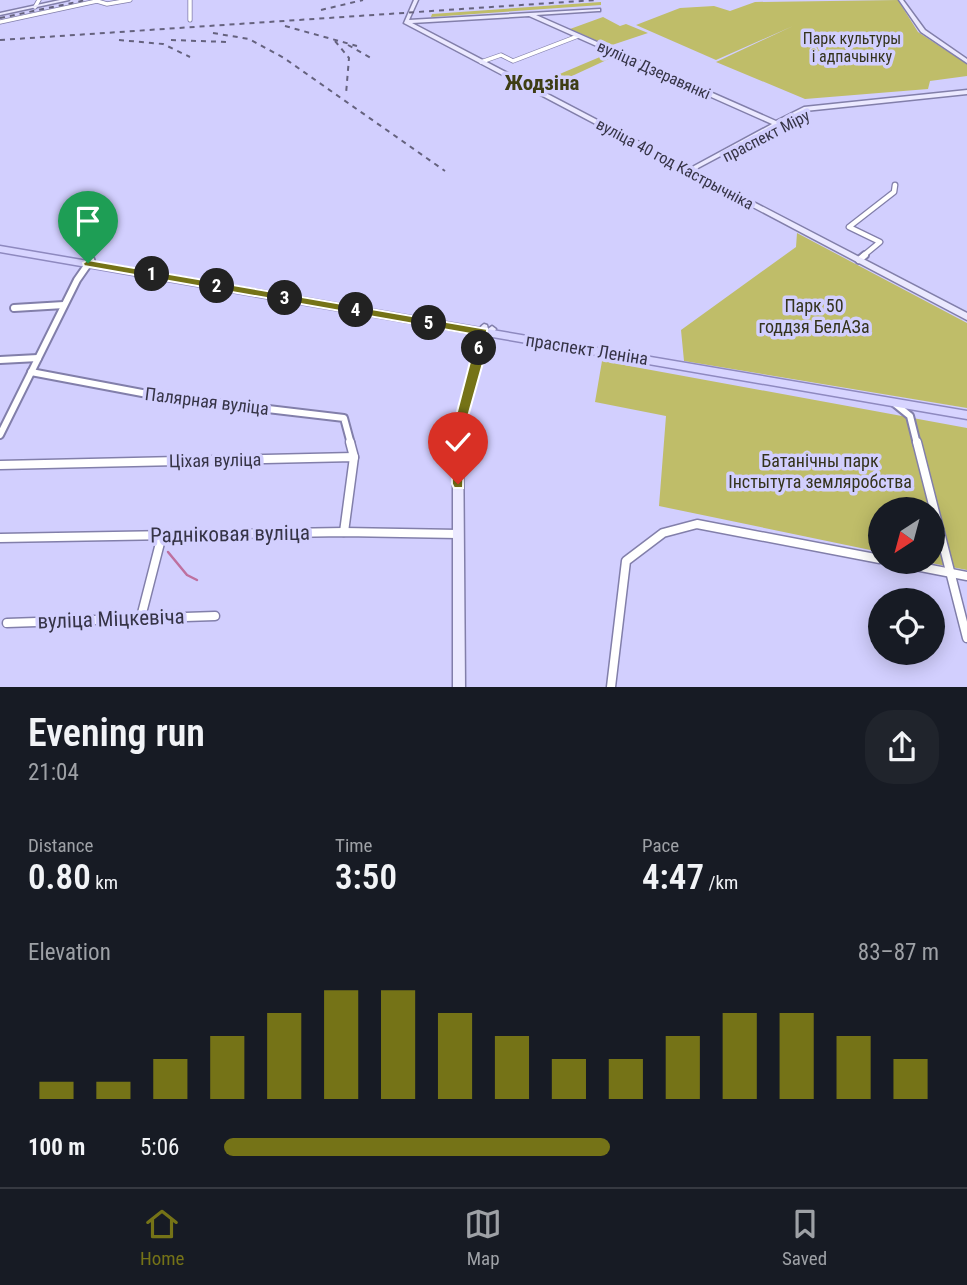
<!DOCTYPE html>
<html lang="en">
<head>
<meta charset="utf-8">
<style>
	body { margin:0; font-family:"Roboto Condensed",sans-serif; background:#20242c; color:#f1f3f6; height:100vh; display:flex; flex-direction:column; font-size:26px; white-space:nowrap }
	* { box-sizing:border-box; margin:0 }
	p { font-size:23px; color:#9ea1a6 }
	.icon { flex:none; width:38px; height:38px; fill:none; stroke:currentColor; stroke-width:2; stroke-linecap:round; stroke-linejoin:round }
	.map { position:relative; height:687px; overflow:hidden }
	.side { display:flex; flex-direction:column; background:#171b24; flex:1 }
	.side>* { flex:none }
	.needle { width:46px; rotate:216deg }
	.controls { position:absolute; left:868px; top:497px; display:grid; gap:14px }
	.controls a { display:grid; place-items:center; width:77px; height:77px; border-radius:50%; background:#171b24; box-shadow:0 4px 18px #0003; font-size:35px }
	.pin { position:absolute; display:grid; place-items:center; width:60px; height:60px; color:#fff; margin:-72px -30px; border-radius:50% 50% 50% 0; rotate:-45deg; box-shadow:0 0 7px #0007 }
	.pin .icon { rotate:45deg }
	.km { position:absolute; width:35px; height:35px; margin:-18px; border-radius:50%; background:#222; color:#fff; font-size:19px; line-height:35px; text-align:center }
	.round { display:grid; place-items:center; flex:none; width:74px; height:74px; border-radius:28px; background:#20242c }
	.head { display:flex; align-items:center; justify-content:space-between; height:119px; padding:0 28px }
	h1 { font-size:38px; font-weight:600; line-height:52px }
	.figures { display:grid; grid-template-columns:repeat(3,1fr); gap:10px; height:119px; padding:7px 28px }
	.figures div { display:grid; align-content:center }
	.figures b { font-size:35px; font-weight:600 }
	.figures small { font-size:19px; font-weight:400 }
	.figures p { font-size:19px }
	.chart { height:196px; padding:14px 28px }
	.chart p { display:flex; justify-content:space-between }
	.chart svg { width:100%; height:126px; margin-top:7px; stroke:#757317; stroke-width:6 }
	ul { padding:0 28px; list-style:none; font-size:23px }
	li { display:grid; grid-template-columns:112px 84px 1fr; align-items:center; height:52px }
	li i { height:18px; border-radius:9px; background:#757317 }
	.menu { display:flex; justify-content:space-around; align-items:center; height:98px; border-top:2px solid #363941; background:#171b24; font-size:19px; color:#9ea1a6 }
	.menu a { display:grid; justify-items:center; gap:4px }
	.menu .active { color:#757317 }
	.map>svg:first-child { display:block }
	.green { fill:#bfbd69 }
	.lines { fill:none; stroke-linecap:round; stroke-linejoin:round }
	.stream { stroke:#be709f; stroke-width:2.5 }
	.street-far3-casing { stroke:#827faa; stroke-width:5 }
	.street-far2-casing { stroke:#827faa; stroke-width:7 }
	.street-far1-casing { stroke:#827faa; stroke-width:10 }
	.street-casing { stroke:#827faa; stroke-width:11 }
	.secondary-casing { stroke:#827faa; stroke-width:3 }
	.primary-casing { stroke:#8e89bf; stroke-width:3 }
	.street-far3 { stroke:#fff; stroke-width:3.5 }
	.street-far2 { stroke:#fff; stroke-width:4.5 }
	.street-far1 { stroke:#fff; stroke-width:6 }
	.street { stroke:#fff; stroke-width:8 }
	.secondary { fill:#ebe9ff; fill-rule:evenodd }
	.primary { fill:#d7d4ff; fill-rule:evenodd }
	.rail { stroke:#65627e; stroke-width:2; stroke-dasharray:5 5; stroke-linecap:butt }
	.route { fill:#757317; stroke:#fff; stroke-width:2 }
	.labels { text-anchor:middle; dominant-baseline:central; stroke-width:7; stroke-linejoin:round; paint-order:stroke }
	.far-park-label { font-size:16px; fill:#34331d; stroke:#d2cffe }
	.far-street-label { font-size:16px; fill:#363447; stroke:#d2cffe }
	.park-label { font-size:18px; fill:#34331d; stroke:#d2cffe }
	.street-label { font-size:18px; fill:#363447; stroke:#d2cffe }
	.far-district-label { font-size:21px; font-weight:bold; fill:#3e3d14; stroke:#d2cffe }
	.near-street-label { font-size:21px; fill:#363447; stroke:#d2cffe }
</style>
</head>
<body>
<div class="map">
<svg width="967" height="687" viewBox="0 0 967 687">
	<rect width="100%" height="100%" fill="#d2cffe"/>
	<g class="green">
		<polygon points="898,0 918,32 967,64 967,76 930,81 928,89 805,99 716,62 793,26 716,60 636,25 680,8 714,6 730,11 755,2"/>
		<polygon points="601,2 601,5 431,17 432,14"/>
		<polygon points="603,17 620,26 626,24 648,33 609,46 570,29"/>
		<polygon points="607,54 613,57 546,88 536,84"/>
		<polygon points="797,233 967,323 967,408 684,361 681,330 796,247"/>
		<polygon points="602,361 967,428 967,570 926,562 933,562 933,509 880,509 880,552 659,506 666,416 595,402"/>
	</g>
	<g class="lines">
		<polyline class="stream" points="168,552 187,575 197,580"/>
		<defs>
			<g id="street-far3">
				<polyline points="190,0 190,20"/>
				<polyline points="35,7 39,0"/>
				<polyline points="0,22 97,1 107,4 130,0"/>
				<polyline points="481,62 501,55 513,61 578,36"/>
			</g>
			<polyline id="street-far2" points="863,256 880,242 849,227 894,192 895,185"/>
			<g id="street-far1">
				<polyline points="859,260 865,255"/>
				<polyline points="14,308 64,305"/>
				<polyline points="0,360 38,358"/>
				<polyline points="31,372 158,396 344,418 351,444"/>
				<polyline points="894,403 910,416 917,444"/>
				<polyline points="0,435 77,280 91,260"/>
			</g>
			<g id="street">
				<polyline points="350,442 354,457"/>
				<polyline points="917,442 967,638"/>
				<polyline points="0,465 354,457 344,532"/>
				<polyline points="0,538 344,532 458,534"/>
				<polyline points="895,562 967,576"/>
				<polyline points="141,617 160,543 165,535"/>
				<polyline points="7,623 215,616"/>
				<polyline points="611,687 626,561 663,533 697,524 880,559"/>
			</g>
			<g id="secondary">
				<polygon points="60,0 69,0 0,15 0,13"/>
				<path d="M414,0H418L409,20L600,9V11H598L536,15L776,121L804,107L967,90V94L805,111L698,168L696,172L967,313V320L404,23ZM529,16L772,124L694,166L691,169L412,23Z"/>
				<polygon points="899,0 903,0 925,30 967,59 967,63 921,32"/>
				<path d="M484,324L487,325L488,329L492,326L496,329L484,352L463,431L465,687H453V431L476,352C473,344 477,328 484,324Z"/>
			</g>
			<polygon id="primary" points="0,246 967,411 967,419 0,252"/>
		</defs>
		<use href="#street-far3" class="street-far3-casing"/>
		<use href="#street-far2" class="street-far2-casing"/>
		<use href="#street-far1" class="street-far1-casing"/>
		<use href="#street" class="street-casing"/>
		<use href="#secondary" class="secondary-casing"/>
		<use href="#primary" class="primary-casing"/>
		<use href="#street-far3" class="street-far3"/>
		<use href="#street-far2" class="street-far2"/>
		<use href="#street-far1" class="street-far1"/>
		<use href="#street" class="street"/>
		<use href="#secondary" class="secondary"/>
		<use href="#primary" class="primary"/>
		<g class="rail">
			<polyline points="321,10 363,0"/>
			<polyline points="0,18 86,0"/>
			<polyline points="285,26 357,46"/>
			<polyline points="213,33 249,39 284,58 445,171"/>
			<polyline points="0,40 596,0"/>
			<polyline points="119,40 163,44 190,57"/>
			<polyline points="171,40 227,42"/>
			<polyline points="335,41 349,58 346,94"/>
			<polyline points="348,45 371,58"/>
		</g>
	</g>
	<polygon class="route" points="88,260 487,329 486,352 464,431 463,488 454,488 452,484 452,431 477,335 84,266 83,263"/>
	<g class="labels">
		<g class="far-park-label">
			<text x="852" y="38">Парк культуры<tspan x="852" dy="18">і адпачынку</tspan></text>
		</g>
		<g class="far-street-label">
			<text transform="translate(654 70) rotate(24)">вуліца Дзеравянкі</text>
			<text transform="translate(766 136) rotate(-27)">праспект Міру</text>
			<text transform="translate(675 164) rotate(28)">вуліца 40 год Кастрычніка</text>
		</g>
		<g class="park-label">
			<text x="814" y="305">Парк 50<tspan x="814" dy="21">годдзя БелАЗа</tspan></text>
			<text x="820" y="460">Батанічны парк<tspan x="820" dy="21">Інстытута земляробства</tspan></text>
		</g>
		<g class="street-label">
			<text transform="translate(587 349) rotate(9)">праспект Леніна</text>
			<text transform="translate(207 401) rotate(7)">Палярная вуліца</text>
			<text transform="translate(215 460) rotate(-1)">Ціхая вуліца</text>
		</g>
		<g class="far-district-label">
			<text x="542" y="83">Жодзіна</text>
		</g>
		<g class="near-street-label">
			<text transform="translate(230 534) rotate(-1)">Радніковая вуліца</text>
			<text transform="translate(111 619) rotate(-2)">вуліца Міцкевіча</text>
		</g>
	</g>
</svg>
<div class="controls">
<a><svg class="needle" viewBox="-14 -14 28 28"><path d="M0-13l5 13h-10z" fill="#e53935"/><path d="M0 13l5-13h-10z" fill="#9ea1a6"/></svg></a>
<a><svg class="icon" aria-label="locate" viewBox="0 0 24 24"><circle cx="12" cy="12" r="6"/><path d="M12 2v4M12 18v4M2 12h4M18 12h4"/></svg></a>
</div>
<div class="pin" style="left:88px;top:263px;background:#1e9e55"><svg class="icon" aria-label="arrive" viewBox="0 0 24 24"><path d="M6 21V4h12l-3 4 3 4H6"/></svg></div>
<div class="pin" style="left:458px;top:484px;background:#d93025"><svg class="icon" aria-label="check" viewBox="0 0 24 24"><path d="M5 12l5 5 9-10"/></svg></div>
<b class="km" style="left:152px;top:274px">1</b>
<b class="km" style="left:217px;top:286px">2</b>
<b class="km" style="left:285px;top:298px">3</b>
<b class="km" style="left:356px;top:310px">4</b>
<b class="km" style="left:429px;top:323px">5</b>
<b class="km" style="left:479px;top:348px">6</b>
</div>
<section class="side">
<div class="head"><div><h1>Evening run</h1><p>21:04</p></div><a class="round"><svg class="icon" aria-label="share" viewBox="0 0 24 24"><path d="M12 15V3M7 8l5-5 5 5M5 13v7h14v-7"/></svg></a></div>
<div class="figures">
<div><p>Distance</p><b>0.80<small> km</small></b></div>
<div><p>Time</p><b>3:50</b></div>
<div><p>Pace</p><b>4:47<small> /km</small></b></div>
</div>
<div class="chart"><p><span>Elevation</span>83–87 m</p>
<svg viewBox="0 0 160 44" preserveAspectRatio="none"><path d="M5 44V38M15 44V38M25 44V30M35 44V22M45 44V14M55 44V6M65 44V6M75 44V14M85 44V22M95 44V30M105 44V30M115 44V22M125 44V14M135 44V14M145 44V22M155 44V30"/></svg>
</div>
<ul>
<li><b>100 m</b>5:06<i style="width:54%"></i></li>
</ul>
</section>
<nav class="menu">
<a class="active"><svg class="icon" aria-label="home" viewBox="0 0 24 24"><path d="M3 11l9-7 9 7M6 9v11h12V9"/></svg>Home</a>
<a><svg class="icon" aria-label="map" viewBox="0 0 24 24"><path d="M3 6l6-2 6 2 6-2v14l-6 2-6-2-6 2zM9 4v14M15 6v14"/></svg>Map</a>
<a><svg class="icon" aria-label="saved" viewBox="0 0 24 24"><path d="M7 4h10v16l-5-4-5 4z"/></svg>Saved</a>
</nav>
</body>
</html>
